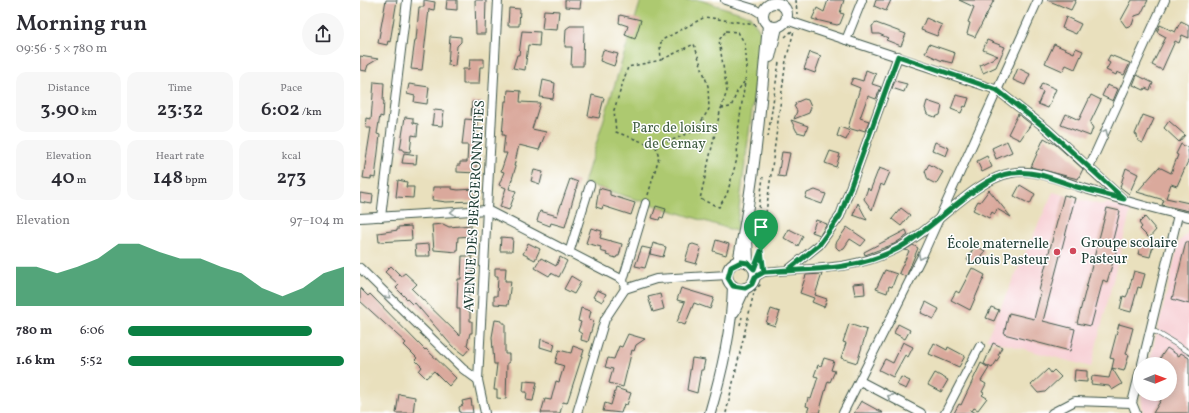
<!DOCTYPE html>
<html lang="en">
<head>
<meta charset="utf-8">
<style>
	body { margin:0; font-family:Vollkorn,serif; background:#f7f7f7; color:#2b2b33; height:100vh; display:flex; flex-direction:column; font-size:15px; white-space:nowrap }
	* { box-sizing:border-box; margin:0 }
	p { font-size:13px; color:#7c7c81 }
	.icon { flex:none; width:22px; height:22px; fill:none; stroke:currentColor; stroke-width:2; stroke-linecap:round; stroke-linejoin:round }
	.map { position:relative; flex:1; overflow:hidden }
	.sheet { display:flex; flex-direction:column; background:#fff; width:360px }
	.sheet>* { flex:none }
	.needle { width:26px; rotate:89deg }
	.tools { position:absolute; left:773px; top:357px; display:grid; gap:8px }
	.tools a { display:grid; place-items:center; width:44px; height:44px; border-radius:50%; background:#fff; box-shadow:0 2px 10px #0003; font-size:20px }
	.pin { position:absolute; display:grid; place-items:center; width:34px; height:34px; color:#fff; margin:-41px -17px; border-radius:50% 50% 50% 0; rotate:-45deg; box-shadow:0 0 4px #0007 }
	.pin .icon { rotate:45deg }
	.round { display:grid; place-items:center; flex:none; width:42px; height:42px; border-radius:21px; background:#f7f7f7 }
	.overview { display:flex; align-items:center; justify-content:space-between; height:68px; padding:0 16px }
	h1 { font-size:22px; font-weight:600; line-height:30px }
	.figures { display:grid; grid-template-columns:repeat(3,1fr); gap:6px; height:68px; padding:4px 16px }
	.figures div { display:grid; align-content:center; border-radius:10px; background:#f7f7f7; text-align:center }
	.figures b { font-size:20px; font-weight:600 }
	.figures small { font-size:11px; font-weight:400 }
	.figures p { font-size:11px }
	.chart { height:112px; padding:8px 16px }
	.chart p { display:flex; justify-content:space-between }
	.chart svg { width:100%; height:72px; margin-top:4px; fill:#0b8043; opacity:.7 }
	ul { padding:0 16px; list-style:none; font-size:13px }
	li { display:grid; grid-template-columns:64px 48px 1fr; align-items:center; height:30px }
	li i { height:10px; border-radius:5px; background:#0b8043 }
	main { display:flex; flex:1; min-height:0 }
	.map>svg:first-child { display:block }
	.built { fill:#f7cfd4 }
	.green { fill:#adc970; stroke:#668352 }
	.building { fill:#daa99c }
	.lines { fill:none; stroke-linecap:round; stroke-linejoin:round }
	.service-casing { stroke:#3d5549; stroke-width:5.5 }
	.minor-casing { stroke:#3d5549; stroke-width:10 }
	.tertiary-casing { stroke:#3d5549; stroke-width:12 }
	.path { stroke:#3d5549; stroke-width:1.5; stroke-dasharray:3 3; stroke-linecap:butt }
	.service { stroke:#fff; stroke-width:4 }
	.minor { stroke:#fff; stroke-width:8 }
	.tertiary { stroke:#fff; stroke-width:10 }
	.oneway { stroke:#8f9e9a }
	.route-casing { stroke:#fff; stroke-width:8 }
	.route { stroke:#0b8043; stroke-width:5 }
	.poi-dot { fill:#d1495b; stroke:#fff; stroke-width:1.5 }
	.labels { text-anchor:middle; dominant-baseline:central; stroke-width:3; stroke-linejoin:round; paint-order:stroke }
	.park-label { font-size:14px; fill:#426043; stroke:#fff }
	.street-label { font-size:14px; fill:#1f3d34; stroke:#fff }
	.poi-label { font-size:14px; fill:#1f3d34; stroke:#fff; text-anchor:start }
</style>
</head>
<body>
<main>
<section class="sheet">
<div class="overview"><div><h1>Morning run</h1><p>09:56 · 5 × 780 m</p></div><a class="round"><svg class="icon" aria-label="share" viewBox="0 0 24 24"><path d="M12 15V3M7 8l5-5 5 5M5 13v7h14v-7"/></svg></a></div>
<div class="figures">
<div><p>Distance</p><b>3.90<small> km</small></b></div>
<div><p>Time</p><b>23:32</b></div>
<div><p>Pace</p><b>6:02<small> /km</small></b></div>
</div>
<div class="figures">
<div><p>Elevation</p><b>40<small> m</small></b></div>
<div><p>Heart rate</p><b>148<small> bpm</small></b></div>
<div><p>kcal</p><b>273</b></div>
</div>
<div class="chart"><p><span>Elevation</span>97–104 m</p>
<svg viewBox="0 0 160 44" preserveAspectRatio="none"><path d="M0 44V20L10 20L20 24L30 20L40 15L50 6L60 6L70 11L80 15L90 15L100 20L110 24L120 33L130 38L140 33L150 24L160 20V44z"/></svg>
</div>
<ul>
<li><b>780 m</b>6:06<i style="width:85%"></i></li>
<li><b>1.6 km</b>5:52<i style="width:100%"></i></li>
</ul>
</section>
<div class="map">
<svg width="829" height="413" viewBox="0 0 829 413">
	<rect width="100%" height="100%" fill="#fff"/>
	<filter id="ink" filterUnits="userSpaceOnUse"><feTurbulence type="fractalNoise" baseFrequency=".025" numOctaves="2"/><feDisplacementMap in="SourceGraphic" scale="8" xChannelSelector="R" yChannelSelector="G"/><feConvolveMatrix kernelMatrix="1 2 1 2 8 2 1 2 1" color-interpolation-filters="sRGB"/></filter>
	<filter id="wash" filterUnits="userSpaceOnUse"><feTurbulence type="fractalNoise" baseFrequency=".012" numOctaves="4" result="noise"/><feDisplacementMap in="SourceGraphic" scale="16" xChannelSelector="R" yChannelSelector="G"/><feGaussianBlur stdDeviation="0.9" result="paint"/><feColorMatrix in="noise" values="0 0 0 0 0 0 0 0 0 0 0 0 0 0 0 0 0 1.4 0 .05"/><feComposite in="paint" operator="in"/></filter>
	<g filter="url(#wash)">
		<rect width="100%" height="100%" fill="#e9e0bd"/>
		<g class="built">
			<polygon points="693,192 745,206 746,203 771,209 731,367 626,339"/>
			<polygon points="829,231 829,413 783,413 781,394 810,394 810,364 789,364 819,242"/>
		</g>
		<polygon class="green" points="281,0 340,0 390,16 402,34 376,231 224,183"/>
		<g id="blocks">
			<g class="building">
				<polygon points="26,0 37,0 30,42 28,41 27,45 18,43"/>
				<polygon points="64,0 75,2 74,10 69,9 62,70 51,69 55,40 56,40 59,7 64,7"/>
				<polygon points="87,0 97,0 97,10 86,9"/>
				<polygon points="115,0 126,0 125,34 116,34"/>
				<polygon points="205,0 221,0 220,8 205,7"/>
				<polygon points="468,0 484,0 480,13 484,14 480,24 477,25 452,19 457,8 464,12"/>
				<polygon points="516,0 531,0 526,11 514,6"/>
				<polygon points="599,0 634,0 615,37 607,34 610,23 608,22 614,7"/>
				<polygon points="687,0 716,0 711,10"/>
				<polygon points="772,0 788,0 781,14 775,16 772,25 766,27 761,20"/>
				<polygon points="149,8 160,9 159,26 148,26"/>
				<polygon points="184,10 199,11 197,30 182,29"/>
				<polygon points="260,15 281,20 275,39 265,35 268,26 259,23"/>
				<polygon points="706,17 721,24 716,34 702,28"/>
				<polygon points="566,18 582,25 577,36 561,30"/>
				<polygon points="821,21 829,25 829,38 822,35 819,43 815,41 802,70 792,65 806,37 797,32 800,25 815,32"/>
				<polygon points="516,23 546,34 541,46 526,40 528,38 519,34 513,34 512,26"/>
				<polygon points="210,26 224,26 223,66 211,66 212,47 205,47 206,29"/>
				<polygon points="162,31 180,32 179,46 168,45 165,70 153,68 157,55 159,55"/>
				<polygon points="90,36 101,37 101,42 97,46 95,66 88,65"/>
				<polygon points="627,40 645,47 636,67 623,73 620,65 638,56 623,50"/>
				<polygon points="569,44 595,53 592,63 580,60 565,53"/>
				<polygon points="694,44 714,53 716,48 723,51 715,69 706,65 703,71 685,63"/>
				<polygon points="243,50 258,54 254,66 240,61"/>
				<polygon points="450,52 461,56 455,73 444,69"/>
				<polygon points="750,55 770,63 764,75 757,72 756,75 746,70 750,63 747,61"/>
				<polygon points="0,56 18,59 8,65 6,71 0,70"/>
				<polygon points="110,59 124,59 124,67 120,67 119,84 103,84 103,69 109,69"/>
				<polygon points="658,68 670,74 665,85 653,80"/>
				<polygon points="506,70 516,74 512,84 521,87 516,99 508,96 500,118 509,121 505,131 499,129 498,131 488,128 500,88 490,84 493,78 503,81"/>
				<polygon points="777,75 793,83 790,90 785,88 784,90 773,85"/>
				<polygon points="183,80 195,83 193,99 180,97"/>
				<polygon points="535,81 547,84 544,92 532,88"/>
				<polygon points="14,82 24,83 23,101 24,101 23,117 20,116 17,134 20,135 15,178 11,177 11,179 3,178 11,128 6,128 7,118 11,119"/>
				<polygon points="682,83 696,89 688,108 678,104 683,92 679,90"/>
				<polygon points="49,84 69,87 67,104 54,102 55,96 47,94"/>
				<polygon points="747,85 758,89 753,101 742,96"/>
				<polygon points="148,90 161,91 160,102 180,103 172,129 186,132 179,150 159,145 154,166 156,166 149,189 156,191 149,210 140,207 146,188 139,185 144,172 141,171 147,153 143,153 145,135 142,135 145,101 147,101"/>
				<polygon points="232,95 244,98 239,118 228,116"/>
				<polygon points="596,95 609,98 606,107 604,106 601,113 591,109"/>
				<polygon points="731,95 741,100 730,123 733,128 730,136 701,125 706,114 719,120"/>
				<polygon points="444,99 448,100 451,107 449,113 434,119 437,111 434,106 436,105 435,103"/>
				<polygon points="567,101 582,106 580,115 575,117 567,114 565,108"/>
				<polygon points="112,102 122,102 121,116 111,116"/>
				<polygon points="74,110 84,111 82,126 72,125"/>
				<polygon points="658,114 671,124 660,140 648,134"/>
				<polygon points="783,115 794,119 783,143 778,141 777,135 775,134"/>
				<polygon points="45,117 53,118 53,123 58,124 57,136 52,135 50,152 43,151 43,149 40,149"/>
				<polygon points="105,119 117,120 116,173 97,172 97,165 100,165 100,162 107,162 108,145 102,145"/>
				<polygon points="431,120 448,126 445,134 437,132"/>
				<polygon points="809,121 825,135 819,142 804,128"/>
				<polygon points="480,127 490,131 486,140 477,136"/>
				<polygon points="684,138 695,144 723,169 718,179 671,167"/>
				<polygon points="647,141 652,152 636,159 632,148"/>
				<polygon points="575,142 589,148 586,156 572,150"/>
				<polygon points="821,144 828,148 829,159 817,186 811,184 806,198 829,203 829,211 802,205 804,200 777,192 799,167 811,173 818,155 816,154"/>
				<polygon points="470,151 480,154 476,167 465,163"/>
				<polygon points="422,152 430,153 425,177 418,176"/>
				<polygon points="44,153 57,155 56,164 42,163"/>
				<polygon points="627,156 632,167 622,172 617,161"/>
				<polygon points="569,164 583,172 576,184 568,180 565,171"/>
				<polygon points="519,168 530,172 524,186 521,184 512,210 504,199 508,188 510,191"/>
				<polygon points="766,168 778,174 769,194 760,187"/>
				<polygon points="174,170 183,172 180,184 171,181"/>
				<polygon points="210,179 218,182 205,227 191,223 190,226 177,221 180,211 197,216"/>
				<polygon points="38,180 47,182 46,187 54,187 53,198 36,197"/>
				<polygon points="660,185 675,194 670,204 654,196"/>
				<polygon points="73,187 92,187 92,189 98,190 115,189 115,201 86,202 72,200"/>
				<polygon points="239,188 250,191 250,195 275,203 271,215 243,206 242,209 236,207"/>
				<polygon points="455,190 466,194 462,204 445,198 447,193"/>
				<polygon points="629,190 651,217 637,209 635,214 632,212 629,218 613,210 618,201 620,202"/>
				<polygon points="0,193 13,195 12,204 0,202"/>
				<polygon points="704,195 715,198 683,321 715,329 710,351 644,334 649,313 674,319 681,292 679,291"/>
				<polygon points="498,203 507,220 493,215"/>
				<polygon points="296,206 306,209 303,218 300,217 299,220 292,218"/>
				<polygon points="541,208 550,215 541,226 532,219"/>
				<polygon points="747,208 760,211 752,243 758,245 747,282 743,280 731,326 717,323"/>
				<polygon points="785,217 796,230 789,238 780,229 782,227 779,223"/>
				<polygon points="456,220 467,224 460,235 452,232"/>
				<polygon points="83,224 89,227 111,225 112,236 98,237 97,252 74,250 72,225"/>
				<polygon points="51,226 52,240 19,242 18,233 38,230 38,227"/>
				<polygon points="487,227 506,240 501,246 490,239 484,248 479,250 476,247 476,243"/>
				<polygon points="231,228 242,231 240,238 262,244 259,256 257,256 256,258 246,255 247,253 240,251 241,247 226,243"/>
				<polygon points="429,229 443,236 438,246 424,238"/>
				<polygon points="546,230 548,235 534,244 505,255 504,252"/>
				<polygon points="141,237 153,238 152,251 140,251"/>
				<polygon points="356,240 369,244 366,255 353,251"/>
				<polygon points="826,242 829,242 829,304 812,299"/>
				<polygon points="168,243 180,249 175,260 163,254"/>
				<polygon points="293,243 306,247 303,257 290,254"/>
				<polygon points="781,243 793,246 790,257 778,254"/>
				<polygon points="69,244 70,256 56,256 55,245"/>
				<polygon points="333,244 339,246 341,249 336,264 325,261 330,245"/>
				<polygon points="553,245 558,248 546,277 539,273 549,251 545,250"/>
				<polygon points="615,245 625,251 618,265 607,260"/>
				<polygon points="282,247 291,249 285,268 275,266"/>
				<polygon points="102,256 112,256 113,268 112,293 109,293 108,311 110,311 110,321 112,321 112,333 110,333 107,345 110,348 104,355 92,346 55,303 53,305 36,288 39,285 25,272 31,266 41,276 45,273 57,284 52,289 100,336 100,309 97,309 97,302 98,279 101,279"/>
				<polygon points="200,257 207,261 199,277 191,273 189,276 175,268 181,258 196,266"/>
				<polygon points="135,268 146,268 145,281 151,281 148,305 134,304 134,296 137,296 138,276 135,276"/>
				<polygon points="612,268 625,275 610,310 591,300 596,291 599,293"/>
				<polygon points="525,270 537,274 532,287 529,286 527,293 516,289"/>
				<polygon points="774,271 785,274 781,288 778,287 771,312 760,309 763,296 766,297 768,293"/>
				<polygon points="462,274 455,295 467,299 464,307 452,302 454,298 440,293 446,275"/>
				<polygon points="211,276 221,282 214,294 204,289"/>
				<polygon points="504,283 505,294 495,295 493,284"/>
				<polygon points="0,288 8,296 10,294 65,350 66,349 96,378 89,386 74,371 66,378 59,371 62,367 55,360 57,358 44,345 46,343 0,301"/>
				<polygon points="321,288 354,298 350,309 334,303 325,325 317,322 325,302 317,300"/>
				<polygon points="237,290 246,294 242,302 233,297"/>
				<polygon points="300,294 304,309 293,312 288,297"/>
				<polygon points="566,302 579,309 574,319 561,313"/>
				<polygon points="631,307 639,310 634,321 626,318"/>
				<polygon points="221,308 231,311 229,319 234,321 228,342 221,340 222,334 218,331 221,322 218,321"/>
				<polygon points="411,309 420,312 415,326 406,323"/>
				<polygon points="135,320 142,321 142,323 145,323 145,354 149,354 149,363 147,363 146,399 137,398 137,390 134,390 137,364 134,364 132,337"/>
				<polygon points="489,324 507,330 497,363 481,358 486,343 483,342"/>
				<polygon points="538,324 550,330 545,339 534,333"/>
				<polygon points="759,324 773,328 766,354 769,355 764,371 752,368 754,359 750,358"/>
				<polygon points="268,334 285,339 276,345 274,351 272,350 263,387 249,383 253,369 245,367 248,358 254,359 259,346 262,347"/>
				<polygon points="181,339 195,344 193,351 180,347"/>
				<polygon points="543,342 553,347 548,357 545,355 533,377 519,370 525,359 533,363"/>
				<polygon points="574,343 587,350 588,347 605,356 599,367 569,354"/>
				<polygon points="633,343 642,347 638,355 640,356 632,368 624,364"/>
				<polygon points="213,346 224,350 207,403 203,402 200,413 181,413 185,399 191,400 196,381 199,382 204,366 195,363 199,350 211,353"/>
				<polygon points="807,348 819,356 821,353 829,358 829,413 793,413 801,400 792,394 810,394 810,387 813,382 810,380 810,364 796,364"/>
				<polygon points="332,358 345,360 343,370 341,370 337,393 327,390"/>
				<polygon points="464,358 474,361 471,370 475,371 470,382 468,381 459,413 447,413 449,407 446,406 448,398 451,399 458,377 454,376 458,365 461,366"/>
				<polygon points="621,363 629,368 621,381 626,384 622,392 624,393 622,395 627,398 618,410 614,408 612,411 610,410 616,413 594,413 599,404 601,405"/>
				<polygon points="752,368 762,384 752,390 749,386 731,384 732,376 749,378"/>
				<polygon points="688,369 691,373 694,370 701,377 685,392 678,393 671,385"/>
				<polygon points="715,370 727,371 727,382 714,381"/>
				<polygon points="575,373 588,380 581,392 568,385"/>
				<polygon points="541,377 550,381 546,389 537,385"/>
				<polygon points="164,381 177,382 173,401 166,400 167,392 163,392"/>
				<polygon points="256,388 271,393 267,405 264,404 261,413 243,411 245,403 251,405"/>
				<polygon points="39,394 55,397 53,413 36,413"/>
				<polygon points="111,399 113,413 100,413 99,407 103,405 102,401"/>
				<polygon points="501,401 523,413 494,413"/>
			</g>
		</g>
	</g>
	<g filter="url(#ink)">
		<use href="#blocks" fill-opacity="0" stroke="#3d5549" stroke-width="1"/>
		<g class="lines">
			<defs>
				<polyline id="service" points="790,331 796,332 829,352"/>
				<g id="minor">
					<polyline points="365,0 394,9 402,14"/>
					<polyline points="426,20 637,90 688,130 763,199"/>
					<polyline points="486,40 502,0"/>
					<polyline points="729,167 805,0"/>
					<polyline points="21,217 47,0"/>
					<polyline points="0,218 127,210 263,280 265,289"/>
					<polyline points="209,253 230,185"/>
					<polyline points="0,268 103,369 118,380"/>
					<polyline points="394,269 404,272"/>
					<polyline points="428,270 459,245 480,216 538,56"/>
					<path d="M395,277L404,272C451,268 492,271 536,249C574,231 612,180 651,173C679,167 709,185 736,192C766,201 798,210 829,217"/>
					<polyline points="263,280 286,203"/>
					<polyline points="782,364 818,215"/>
					<polyline points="500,381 561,413"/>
					<polyline points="125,413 118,380 138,0"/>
					<polyline points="217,413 245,319 265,289 296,279 368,275"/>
					<polyline points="483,413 563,254 678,0"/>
					<polyline points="585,413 620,346"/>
					<polyline points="692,413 715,401 772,403"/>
					<polyline points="776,413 772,403 780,371"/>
				</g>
				<g id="tertiary">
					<circle cx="415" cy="15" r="12"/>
					<polyline points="410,57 417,27"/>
					<polyline points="387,237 388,263"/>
					<circle cx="381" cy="275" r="14"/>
					<path d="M378,262C394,184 401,104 408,25"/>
					<polyline points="374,312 385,288"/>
					<path d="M350,413C362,371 372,329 373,286"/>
				</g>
			</defs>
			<use href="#service" class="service-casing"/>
			<use href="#minor" class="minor-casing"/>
			<use href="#tertiary" class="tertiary-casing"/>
			<g class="path">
				<polyline points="436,0 437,14"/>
				<polygon points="366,31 378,32 385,44 387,67 378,131 377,159 367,194 359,207 340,199 360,112 367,91 359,40"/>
				<polyline points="425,37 432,31"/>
				<polyline points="361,108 371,107 377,92 384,82"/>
				<polyline points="408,137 419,62"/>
				<polyline points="296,147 336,130 349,109 348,86 334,44 301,60"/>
				<polyline points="288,195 299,157 296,147 256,132 254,110 268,67 301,60 300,45 302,40 345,17 396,25"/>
				<polyline points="396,232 403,177"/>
				<polyline points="397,244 403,263"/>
				<polyline points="398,260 401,251 426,60 434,31"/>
				<polyline points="394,291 401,284"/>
				<polyline points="380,325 382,317"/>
				<polyline points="366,413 394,292"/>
			</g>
			<use href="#service" class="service"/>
			<use href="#minor" class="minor"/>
			<use href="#tertiary" class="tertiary"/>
		</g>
		<defs><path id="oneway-chevron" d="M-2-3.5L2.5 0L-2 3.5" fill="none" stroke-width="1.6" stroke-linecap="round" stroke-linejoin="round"/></defs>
		<g class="oneway">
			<use href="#oneway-chevron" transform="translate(745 132) rotate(-66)"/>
			<use href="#oneway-chevron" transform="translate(93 212) rotate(177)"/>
			<use href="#oneway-chevron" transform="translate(561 257) rotate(116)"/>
			<use href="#oneway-chevron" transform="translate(28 296) rotate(44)"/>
			<use href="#oneway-chevron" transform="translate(530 397) rotate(-152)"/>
		</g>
	</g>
	<g class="lines" filter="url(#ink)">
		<defs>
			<path id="route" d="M401,251L394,269L388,263L381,262L371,267L368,278L373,286L385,288L392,284L395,277L404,272C449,269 496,271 537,249C572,231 617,177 652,173C676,170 695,180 717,187C732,191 748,195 764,199L688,130L637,90L538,56L480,216L459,245L428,270L404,272L401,251"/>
		</defs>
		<use href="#route" class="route-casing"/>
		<use href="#route" class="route"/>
	</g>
	<g class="poi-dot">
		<circle cx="713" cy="251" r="4"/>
		<circle cx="697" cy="252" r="4"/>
	</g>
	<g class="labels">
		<g class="park-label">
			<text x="315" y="128">Parc de loisirs<tspan x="315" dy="16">de Cernay</tspan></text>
		</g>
		<g class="street-label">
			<text transform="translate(115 206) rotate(-87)">AVENUE DES BERGERONNETTES</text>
		</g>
		<g class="poi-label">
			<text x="721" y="243">Groupe scolaire<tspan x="721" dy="16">Pasteur</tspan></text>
			<text x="689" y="244" text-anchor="end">École maternelle<tspan x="689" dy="16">Louis Pasteur</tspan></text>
		</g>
	</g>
</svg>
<div class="tools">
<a><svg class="needle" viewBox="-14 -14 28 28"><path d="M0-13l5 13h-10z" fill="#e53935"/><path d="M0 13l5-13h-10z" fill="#7c7c81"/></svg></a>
</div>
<div class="pin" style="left:401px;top:251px;background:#1e9e55"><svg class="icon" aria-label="arrive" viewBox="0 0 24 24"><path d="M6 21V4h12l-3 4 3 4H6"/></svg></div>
</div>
</main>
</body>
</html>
